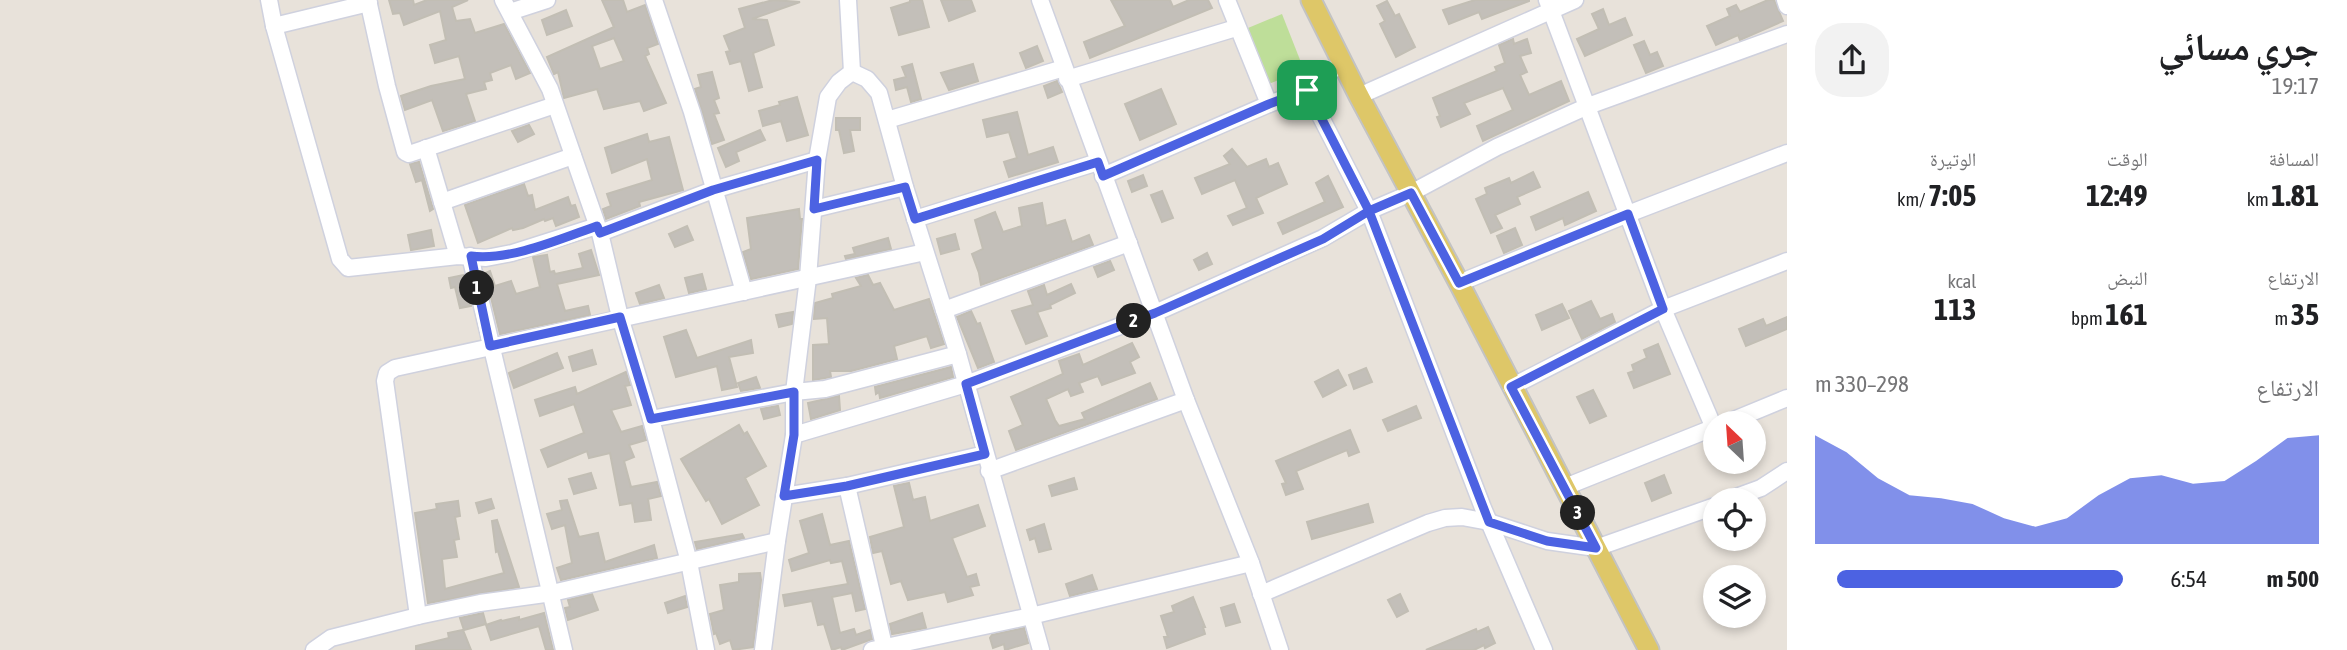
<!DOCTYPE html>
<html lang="ar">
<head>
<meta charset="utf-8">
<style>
	body { margin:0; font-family:"Asap Condensed","Noto Naskh Arabic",sans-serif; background:#f2f2f2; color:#202124; direction:rtl; height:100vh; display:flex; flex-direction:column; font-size:26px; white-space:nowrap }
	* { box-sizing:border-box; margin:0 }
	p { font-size:23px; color:#757577 }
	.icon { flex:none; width:38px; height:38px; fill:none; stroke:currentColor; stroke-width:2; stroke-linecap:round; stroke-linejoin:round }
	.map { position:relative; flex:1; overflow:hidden; direction:ltr }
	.sheet { display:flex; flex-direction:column; background:#fff; width:560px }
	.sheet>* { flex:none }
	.needle { width:46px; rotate:335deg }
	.fabs { position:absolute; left:1703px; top:411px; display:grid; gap:14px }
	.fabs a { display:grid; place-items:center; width:63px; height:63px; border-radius:50%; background:#fff; box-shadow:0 4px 10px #0003; font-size:35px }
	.pin { position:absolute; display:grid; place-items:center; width:60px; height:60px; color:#fff; margin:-30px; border-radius:14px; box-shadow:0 4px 10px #0006 }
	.km { position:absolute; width:35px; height:35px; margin:-18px; border-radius:50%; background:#222; color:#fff; font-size:19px; line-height:35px; text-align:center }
	.round { display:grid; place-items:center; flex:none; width:74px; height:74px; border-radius:28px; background:#f2f2f2 }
	.summary { display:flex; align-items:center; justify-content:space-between; height:119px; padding:0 28px }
	h1 { font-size:38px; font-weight:700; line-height:52px }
	.figures { display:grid; grid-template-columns:repeat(3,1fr); gap:10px; height:119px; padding:7px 28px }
	.figures div { display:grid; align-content:center }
	.figures b { font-size:30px; font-weight:700 }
	.figures small { font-size:19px; font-weight:400 }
	.figures p { font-size:19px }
	.chart { height:196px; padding:14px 28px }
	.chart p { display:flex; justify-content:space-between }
	.chart svg { width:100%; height:126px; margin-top:7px; fill:#4c62e2; opacity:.7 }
	ul { padding:0 28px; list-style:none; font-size:23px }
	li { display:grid; grid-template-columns:112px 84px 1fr; align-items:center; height:52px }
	li i { height:18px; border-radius:9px; background:#4c62e2 }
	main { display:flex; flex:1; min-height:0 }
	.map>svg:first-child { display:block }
	.pitch { fill:#bede99 }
	.building { fill:#c3bfb9; stroke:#c2beb4; stroke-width:2; fill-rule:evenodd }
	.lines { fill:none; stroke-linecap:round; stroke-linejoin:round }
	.minor-casing { stroke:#cfd1de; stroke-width:19 }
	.major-casing { stroke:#c3c3c3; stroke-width:23 }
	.minor { stroke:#fff; stroke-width:16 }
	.major { stroke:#dec768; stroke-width:19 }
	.route-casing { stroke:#fff; stroke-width:14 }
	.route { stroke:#4c62e2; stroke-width:9 }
</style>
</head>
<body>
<main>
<section class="sheet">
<div class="summary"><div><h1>جري مسائي</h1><p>19:17</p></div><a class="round"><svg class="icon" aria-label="share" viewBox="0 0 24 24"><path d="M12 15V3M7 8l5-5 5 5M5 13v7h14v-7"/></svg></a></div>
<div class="figures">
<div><p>المسافة</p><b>1.81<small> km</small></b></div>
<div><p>الوقت</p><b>12:49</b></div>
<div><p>الوتيرة</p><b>7:05<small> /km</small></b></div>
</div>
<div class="figures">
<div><p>الارتفاع</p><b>35<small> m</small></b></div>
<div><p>النبض</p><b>161<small> bpm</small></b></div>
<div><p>kcal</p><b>113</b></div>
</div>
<div class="chart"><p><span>الارتفاع</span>298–330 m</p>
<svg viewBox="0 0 160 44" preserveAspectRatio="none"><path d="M0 44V6L10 12L20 21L30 27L40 28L50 30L60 35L70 38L80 35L90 27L100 21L110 20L120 23L130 22L140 15L150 7L160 6V44z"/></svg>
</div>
<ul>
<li><b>500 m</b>6:54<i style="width:93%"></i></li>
</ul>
</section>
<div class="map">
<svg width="1787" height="650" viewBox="0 0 1787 650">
	<rect width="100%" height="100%" fill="#e8e2da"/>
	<polygon class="pitch" points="1282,14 1304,70 1269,84 1248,28"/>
	<g class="building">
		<polygon points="389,0 413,0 414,5 427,0 468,0 452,7 456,21 470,19 475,33 504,24 530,73 516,79 511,65 490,73 492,80 484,82 486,89 466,94 475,121 443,131 432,100 405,110 401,96 431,86 465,79 459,56 435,63 430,45 446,40 440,11 404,25 400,13 393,14"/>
		<path d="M602,0H623L627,12L645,5L658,44L647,48L649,54L645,56L666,103L644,111L640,101L604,109L597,89L564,98L558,72L554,74L547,57L614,27ZM614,38L624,61L600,69L592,46Z"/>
		<polygon points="773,0 800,2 752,19 767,20 774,45 753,53 762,87 749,91 741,61 730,64 726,52 730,51 724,36 745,28 739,9"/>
		<polygon points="910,0 922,0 929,27 899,35 891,8 910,2"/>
		<polygon points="941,0 971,0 975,11 949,21"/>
		<polygon points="1111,0 1170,0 1173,7 1189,0 1208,0 1212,8 1090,58 1084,42 1125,26"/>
		<polygon points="1475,0 1529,0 1529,1 1482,19 1479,12 1449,24 1443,10"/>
		<polygon points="1768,0 1774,0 1783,21 1740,40 1738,35 1716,45 1707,26 1730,16 1727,9 1736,5 1740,12"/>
		<polygon points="1387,1 1395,16 1399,14 1415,47 1396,57 1380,24 1385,21 1377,6"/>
		<polygon points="1603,9 1609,25 1625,18 1632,35 1585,56 1577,39 1599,29 1592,14"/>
		<polygon points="566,10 572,26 547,35 542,20"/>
		<polygon points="1513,39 1514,44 1527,39 1531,53 1520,56 1527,72 1520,75 1529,95 1561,81 1569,101 1483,141 1477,126 1513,110 1503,88 1464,103 1470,114 1441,127 1437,117 1440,116 1433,98 1497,71 1495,67 1505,63 1499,45"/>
		<polygon points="1644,41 1650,55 1657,52 1663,66 1646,73 1634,45"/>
		<polygon points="1037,46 1043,61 1026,68 1020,53"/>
		<polygon points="912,64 921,99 911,102 907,87 896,90 894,80 906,77 902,67"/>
		<polygon points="973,64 978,81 949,90 941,73"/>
		<polygon points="712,72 719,98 714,100 719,113 714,114 724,140 712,144 695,89 701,87 698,75"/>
		<polygon points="1057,81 1062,92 1048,98 1044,86"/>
		<polygon points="1161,89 1176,124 1140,140 1125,104"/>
		<polygon points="797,97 808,135 787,141 781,121 763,126 759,111 780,105 779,102"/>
		<polygon points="1017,112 1028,155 1053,147 1058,162 1009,177 1004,162 1017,158 1009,132 987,137 983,120"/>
		<polygon points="836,118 860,118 860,130 850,130 854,151 844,153 839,130 836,130"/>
		<polygon points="529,125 534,134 518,142 512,131"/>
		<polygon points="760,130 765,140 736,152 739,161 726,167 718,148"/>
		<polygon points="647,134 649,142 669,137 683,190 639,202 640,206 606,219 603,209 611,206 607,194 652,180 647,159 612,173 605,148"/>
		<polygon points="1232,149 1247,167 1266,159 1269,167 1278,163 1287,184 1256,198 1263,213 1233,225 1228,216 1247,208 1235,180 1202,194 1195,178 1230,164 1224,156"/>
		<polygon points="419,162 433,209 430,211 422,180 416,182 410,164"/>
		<polygon points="1533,172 1540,187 1517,197 1520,204 1495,215 1502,228 1491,233 1476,199 1487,194 1485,188 1509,178 1511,183"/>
		<polygon points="1143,175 1147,186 1132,192 1128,181"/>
		<polygon points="1328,176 1343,207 1283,234 1278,223 1325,202 1316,183"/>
		<polygon points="524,184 528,196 532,195 535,210 568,197 571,206 575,205 579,217 556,226 553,218 545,221 544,219 523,228 513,230 512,228 478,243 465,205"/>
		<polygon points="1162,191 1173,218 1162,222 1151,195"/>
		<polygon points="1588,192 1596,211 1565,225 1563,218 1536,230 1531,217"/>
		<polygon points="1042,203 1046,226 1065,220 1072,242 1089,235 1093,245 981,285 979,273 972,254 983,249 975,220 995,212 1003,232 1022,226 1019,208"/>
		<polygon points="799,209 800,219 802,219 798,269 751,279 743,252 751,249 747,218"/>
		<polygon points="687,226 693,240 675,247 669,234"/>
		<polygon points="1515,228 1522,245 1504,253 1497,236"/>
		<polygon points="431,230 434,246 411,250 408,235"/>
		<polygon points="955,234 959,249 941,254 937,239"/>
		<polygon points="888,238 891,249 846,259 845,256 855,254 853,248"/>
		<polygon points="591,250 599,275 557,284 565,311 588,306 590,315 500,334 485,273 490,271 495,286 511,281 516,294 540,287 533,257 547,255 550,272 554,271 555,274 583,268 579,254"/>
		<polygon points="1207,253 1212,264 1199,270 1194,260"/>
		<polygon points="1110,261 1114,270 1098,277 1094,267"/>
		<polygon points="702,274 706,289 689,293 685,278"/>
		<polygon points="464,275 471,306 460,308 455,287 451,288 449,278"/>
		<polygon points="868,275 873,285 880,283 894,310 929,299 944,344 931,348 927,336 894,346 897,359 851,371 830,371 831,377 813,380 813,345 829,344 827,318 814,319 815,303 833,298 832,294 861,286 856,278"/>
		<polygon points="1071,284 1075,293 1050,305 1051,308 1037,312 1047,336 1026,344 1012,311 1033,305 1028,291 1044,285 1047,295"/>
		<polygon points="659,285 664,298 640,304 636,293"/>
		<polygon points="1591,301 1600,319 1612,314 1615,322 1582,339 1569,311"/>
		<polygon points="1562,304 1569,318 1542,330 1536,315"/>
		<polygon points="971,311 977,324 980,323 994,362 978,368 957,317"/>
		<polygon points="793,312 792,324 779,327 776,315"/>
		<polygon points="1787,317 1787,329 1746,346 1739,329 1763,319 1766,326"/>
		<polygon points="686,330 697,358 751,340 753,353 729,357 737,387 722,390 717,366 676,377 664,337"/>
		<polygon points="1132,343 1139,357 1130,362 1135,373 1102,385 1098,376 1079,383 1083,392 1071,396 1068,389 1046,399 1055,420 1059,426 1085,419 1082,413 1150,383 1157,399 1016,450 1009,431 1023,425 1011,397 1063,374 1059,361 1079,354 1083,365"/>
		<polygon points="1658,344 1670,374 1634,388 1628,373 1634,371 1632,365 1647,358 1644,350"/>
		<polygon points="592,350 596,364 573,371 569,357"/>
		<polygon points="557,353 563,368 514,388 509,373"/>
		<polygon points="951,367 953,377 880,398 879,392 876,394 875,387"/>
		<polygon points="1366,368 1372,382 1354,389 1349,375"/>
		<polygon points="1338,370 1346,385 1323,397 1315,382"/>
		<polygon points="626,372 630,385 625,386 631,405 611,410 621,432 642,426 646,440 629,445 634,457 624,461 631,487 657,482 661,496 648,499 651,520 635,522 632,503 620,505 610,453 589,458 587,451 548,467 541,450 584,433 574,404 540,416 535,400 575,387 577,394"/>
		<polygon points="756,377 760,388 741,391 738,383"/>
		<polygon points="1593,390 1606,416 1590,423 1577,397"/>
		<polygon points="839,396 840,410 811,419 808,403"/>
		<polygon points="778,406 780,415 764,419 761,409"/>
		<polygon points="1416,406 1421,418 1388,431 1383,420"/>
		<polygon points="739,425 744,434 747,432 766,466 745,478 759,505 722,524 709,499 706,501 681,459"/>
		<polygon points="1350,430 1359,452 1349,456 1347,450 1296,471 1303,489 1286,495 1282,484 1286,483 1276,461"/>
		<polygon points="591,473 596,488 574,494 569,479"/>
		<polygon points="1664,475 1671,493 1652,501 1645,483"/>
		<polygon points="1074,478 1077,489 1052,496 1049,486"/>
		<polygon points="909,483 913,500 925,497 930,521 978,505 985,526 952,538 967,577 976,574 979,585 970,587 973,595 948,602 945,592 908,600 901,581 891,584 882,551 873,553 870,537 904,527 894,486"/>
		<polygon points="491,499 494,508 479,513 476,503"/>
		<polygon points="567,500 579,537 598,533 605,562 654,545 657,558 561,580 557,568 572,563 565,525 552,529 547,514 562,510 560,501"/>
		<polygon points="458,501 460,516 455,517 459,539 454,540 457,557 442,559 445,589 504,573 498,551 496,552 492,521 497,520 519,587 428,603 415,513 437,509 436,504"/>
		<polygon points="1368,504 1373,522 1312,539 1307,522"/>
		<polygon points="822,514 830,545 849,541 865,609 856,611 852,593 832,597 840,633 854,629 856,635 870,630 872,639 842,650 841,647 832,650 824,624 818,625 812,601 785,606 783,595 848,584 842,561 831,563 830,560 792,571 789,560 809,553 800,521"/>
		<polygon points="1044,524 1051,549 1039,552 1035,538 1030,540 1027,530"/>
		<polygon points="742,534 744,538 697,549 695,542"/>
		<polygon points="760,573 761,580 753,647 733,650 730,640 720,644 716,633 714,634 710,614 724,610 720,585 739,582 739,574"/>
		<polygon points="1092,575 1097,589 1070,596 1066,584"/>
		<polygon points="592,594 598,610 568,620 565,608 570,607 568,600"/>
		<polygon points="1400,594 1408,611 1397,617 1388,600"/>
		<polygon points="685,596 687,607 668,613 665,603"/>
		<polygon points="1193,597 1205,627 1203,627 1205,634 1167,648 1164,637 1168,637 1161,616 1174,612 1172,606"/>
		<polygon points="1234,604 1240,622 1226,626 1221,608"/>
		<polygon points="483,613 486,624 464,630 460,618"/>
		<polygon points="544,613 553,650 546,650 539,626 491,640 486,625 501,620 502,621 519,617 519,620"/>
		<polygon points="922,613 926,628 892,634 890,624"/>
		<polygon points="1488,627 1495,643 1485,648 1484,645 1474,650 1426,650 1476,629 1477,632"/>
		<polygon points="1024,628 1028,643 1005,650 1004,644 993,648 990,638 992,635"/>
		<polygon points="463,630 471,650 416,650 416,646 449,638 448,633"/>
	</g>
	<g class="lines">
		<defs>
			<g id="minor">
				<polyline points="269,0 274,26 340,259 348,268 458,256 486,258 512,253 597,226"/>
				<polyline points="368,0 387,86 405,152 409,154 555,105"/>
				<polyline points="503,0 550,89 600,233 620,317 651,419 689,562 706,650"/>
				<polyline points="654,0 692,112 744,292"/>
				<polyline points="848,0 852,72"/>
				<polyline points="1040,0 1186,400 1251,563 1280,650"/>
				<polyline points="1227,0 1269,104"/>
				<polyline points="1547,0 1663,309 1714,428"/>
				<polyline points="1785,0 1787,6"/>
				<polyline points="510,12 547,0"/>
				<polyline points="274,26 369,3"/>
				<polyline points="852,72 867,79 879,93 905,187 958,354 1041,650"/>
				<polyline points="1067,79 1236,28"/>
				<polyline points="1307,90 1369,211 1483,508 1544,650"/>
				<polyline points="1359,96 1575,0"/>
				<polyline points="887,120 1064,68"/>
				<polyline points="426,148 458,256"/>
				<polyline points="1103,176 1269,104 1307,90 1342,63"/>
				<polyline points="442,202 573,156"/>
				<polyline points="814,209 905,187"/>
				<polyline points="915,219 1098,162"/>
				<polyline points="600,233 713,190 817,160"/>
				<polyline points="470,256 564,650"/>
				<polyline points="1459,283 1628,214 1787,153"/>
				<polyline points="944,310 1129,243"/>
				<polyline points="1511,387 1663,309 1787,261"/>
				<polyline points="651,419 794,392 825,389 958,354"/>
				<polyline points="1724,424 1787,398"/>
				<polyline points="794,435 966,384 1155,313 1323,238 1369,211 1411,193 1497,147 1588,106 1787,34"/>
				<polyline points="989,471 1186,400"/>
				<polyline points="847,486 885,650"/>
				<polyline points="1565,487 1715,427"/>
				<polyline points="784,496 847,486 985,454"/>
				<polyline points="1728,500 1761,488 1787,471"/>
				<polyline points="1261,594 1428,523 1445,518 1462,517 1489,522 1547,541 1596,548 1715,506"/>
				<polyline points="418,616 385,381 387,373 395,368 925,252"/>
				<polyline points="314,650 331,638 418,616 480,603 552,593 777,541"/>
				<polyline points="763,650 777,541 794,435 794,392 808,278 817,160 828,97 839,82 852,72"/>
				<polyline points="872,650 1031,616 1251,563"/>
			</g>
			<polyline id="major" points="1311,0 1359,96 1459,283 1649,650"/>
		</defs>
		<use href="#minor" class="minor-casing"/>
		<use href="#major" class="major-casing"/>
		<use href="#minor" class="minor"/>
		<use href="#major" class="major"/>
	</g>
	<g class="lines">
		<defs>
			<path id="route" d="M1307,90L1269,104L1103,176L1098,162L915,219L905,187L814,209L817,160L713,190L600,233L597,226C560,239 510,261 471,256L490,346L620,317L651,419L794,392V435L784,496L847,486L985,454L966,384L1155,313L1323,239L1369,211L1411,193L1459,283L1628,214L1663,309L1511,387L1596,548L1547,541L1489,522L1369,211L1307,90"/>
		</defs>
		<use href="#route" class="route-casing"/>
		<use href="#route" class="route"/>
	</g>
</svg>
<div class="fabs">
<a><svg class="needle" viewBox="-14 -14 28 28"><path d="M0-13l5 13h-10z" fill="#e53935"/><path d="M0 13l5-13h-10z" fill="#757577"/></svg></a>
<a><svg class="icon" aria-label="locate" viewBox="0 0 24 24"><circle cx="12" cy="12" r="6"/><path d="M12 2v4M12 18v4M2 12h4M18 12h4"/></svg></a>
<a><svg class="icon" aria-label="layers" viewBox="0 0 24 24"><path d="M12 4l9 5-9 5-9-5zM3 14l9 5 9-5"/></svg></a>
</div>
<div class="pin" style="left:1307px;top:90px;background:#1e9e55"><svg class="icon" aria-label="arrive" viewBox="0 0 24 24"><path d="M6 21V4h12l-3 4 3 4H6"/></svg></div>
<b class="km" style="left:477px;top:288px">1</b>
<b class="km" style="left:1134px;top:321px">2</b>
<b class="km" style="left:1578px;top:513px">3</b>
</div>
</main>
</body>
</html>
